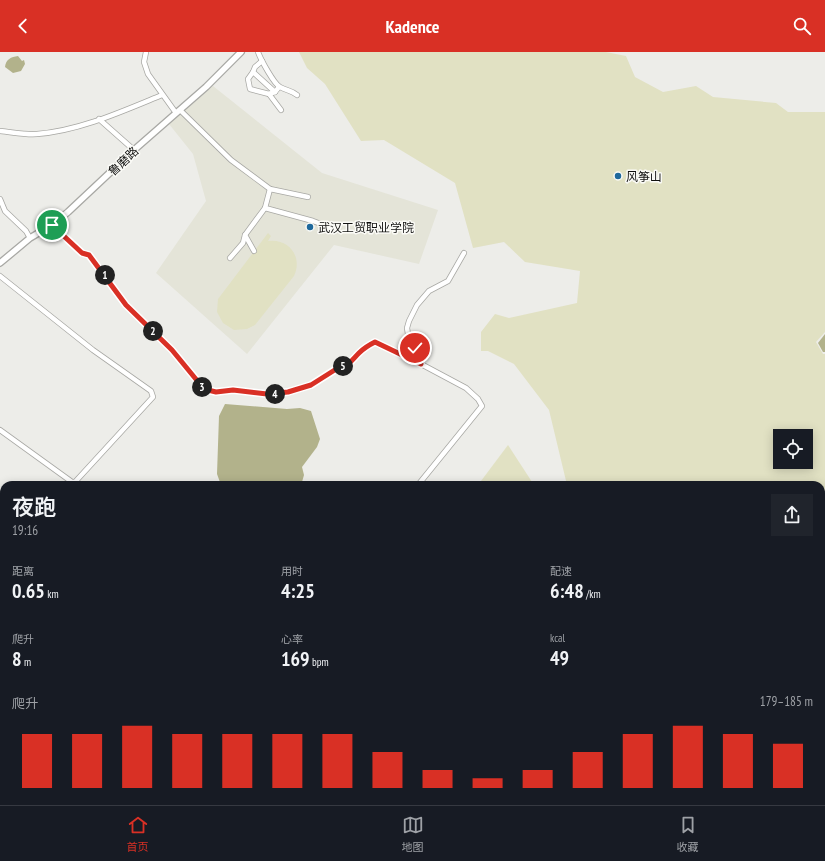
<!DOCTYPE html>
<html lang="zh">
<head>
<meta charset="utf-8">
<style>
	body { margin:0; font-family:"PT Sans Narrow","Noto Sans SC",sans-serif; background:#20242c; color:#f1f3f6; height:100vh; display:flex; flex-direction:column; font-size:15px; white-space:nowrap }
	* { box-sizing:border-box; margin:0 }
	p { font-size:13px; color:#9ea1a6 }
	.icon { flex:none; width:22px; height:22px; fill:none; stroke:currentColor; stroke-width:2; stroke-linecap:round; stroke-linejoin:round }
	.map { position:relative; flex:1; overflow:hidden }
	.sheet { position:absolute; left:0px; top:429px; width:825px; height:324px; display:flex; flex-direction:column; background:#171b24; border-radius:12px 12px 0 0; box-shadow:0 2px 10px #0003 }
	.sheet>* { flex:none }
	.fabs { position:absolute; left:773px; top:377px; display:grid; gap:8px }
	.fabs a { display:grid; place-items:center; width:40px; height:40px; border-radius:0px; background:#171b24; box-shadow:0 2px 10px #0003; font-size:20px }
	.pin { position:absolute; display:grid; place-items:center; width:34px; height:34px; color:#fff; margin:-17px; border:2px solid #fff; border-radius:50%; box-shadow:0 1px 4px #0007 }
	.km { position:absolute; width:20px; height:20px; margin:-10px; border-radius:50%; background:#222; color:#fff; font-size:11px; line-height:20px; text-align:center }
	.round { display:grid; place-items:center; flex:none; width:42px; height:42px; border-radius:0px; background:#20242c }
	.overview { display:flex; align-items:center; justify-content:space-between; height:68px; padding:0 12px }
	h1 { font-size:22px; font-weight:600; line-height:30px }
	.figures { display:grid; grid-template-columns:repeat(3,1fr); gap:6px; height:68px; padding:4px 12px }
	.figures div { display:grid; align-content:center }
	.figures b { font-size:20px; font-weight:600 }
	.figures small { font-size:11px; font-weight:400 }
	.figures p { font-size:11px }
	.chart { height:112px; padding:8px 12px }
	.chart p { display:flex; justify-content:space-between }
	.chart svg { width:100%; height:72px; margin-top:4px; stroke:#d93025; stroke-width:6 }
	header { display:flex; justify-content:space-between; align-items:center; height:52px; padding:0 12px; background:#d93025; color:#fff; font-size:18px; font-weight:600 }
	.dock { display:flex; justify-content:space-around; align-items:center; height:56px; border-top:1px solid #363941; background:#171b24; font-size:11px; color:#9ea1a6 }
	.dock a { display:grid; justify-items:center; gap:2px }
	.dock .current { color:#d93025 }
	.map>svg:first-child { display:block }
	.built { fill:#e4e4d8 }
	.green { fill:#e1e1c3; fill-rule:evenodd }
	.water { fill:#b2b28b }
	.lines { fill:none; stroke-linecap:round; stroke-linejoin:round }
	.minor-casing { stroke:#a8a8a4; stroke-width:6 }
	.tertiary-casing { stroke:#a8a8a4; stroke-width:8 }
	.secondary-casing { stroke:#a8a8a4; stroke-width:8 }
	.minor { stroke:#fff; stroke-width:4.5 }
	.tertiary { stroke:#fff; stroke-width:5.5 }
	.secondary { stroke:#fff; stroke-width:6 }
	.route-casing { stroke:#fff; stroke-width:8 }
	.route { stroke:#d93025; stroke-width:5 }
	.poi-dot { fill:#1f699c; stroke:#fbfbf7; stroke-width:1.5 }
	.labels { text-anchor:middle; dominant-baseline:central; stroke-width:3; stroke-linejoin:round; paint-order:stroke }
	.street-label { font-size:12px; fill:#111110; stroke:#fbfbf7 }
	.poi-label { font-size:12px; fill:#111110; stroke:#fbfbf7; text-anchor:start }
</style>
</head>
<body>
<header><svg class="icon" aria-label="back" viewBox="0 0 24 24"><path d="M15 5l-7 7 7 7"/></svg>Kadence<svg class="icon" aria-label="search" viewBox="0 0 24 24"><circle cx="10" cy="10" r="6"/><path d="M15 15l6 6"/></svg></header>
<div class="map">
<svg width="825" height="753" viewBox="0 0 825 753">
	<rect width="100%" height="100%" fill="#edede9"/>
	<polygon class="built" points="213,34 322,121 438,158 419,212 334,193 247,302 156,221 206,149 193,102 169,72"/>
	<g class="green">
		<path d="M299,0H606L626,4L635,25L663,40L696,34L713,45L776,51L788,60H825V280L816,290L823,302H825V553L821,550V433H567L549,358L514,312L488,299H481V280L495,262L509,266L577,251L580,219L525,210L504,190L473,196L455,131L384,88L361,89L325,32L307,16ZM780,384H806V410H780Z"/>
		<path d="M268,181L271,184L268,189C289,186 303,205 294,224L255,273L247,277L234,278L223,271L217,260L218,247Z"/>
		<polygon points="508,393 534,433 478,433"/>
		<polygon points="0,597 4,600 4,749 643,749 647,753 0,753"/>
	</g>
	<g class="water">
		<path d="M18,4L22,9L24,8L25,12L21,19L13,21L5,15C6,7 11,5 18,4Z"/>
		<polygon points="825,282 825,300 823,300 818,291"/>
		<polygon points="225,352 287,357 300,356 311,359 320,387 317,395 302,415 304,423 302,430 294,433 221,433 217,422 219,364"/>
		<polygon points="4,466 4,556 0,554 0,468"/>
		<polygon points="821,550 825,553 825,745 821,741"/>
	</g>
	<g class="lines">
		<defs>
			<g id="minor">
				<polyline points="146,0 144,10 148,22 176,61"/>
				<path d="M258,0C261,8 274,32 280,35C287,39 291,38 297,43"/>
				<polyline points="262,9 255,15 253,20 275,40 279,35"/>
				<polyline points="253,20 248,27 250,37 269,42 275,40"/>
				<polyline points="269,42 281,58"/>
				<polyline points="180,58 231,108 270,137 308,145"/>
				<polyline points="99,67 134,98"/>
				<path d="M0,79C12,80 25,83 37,82C79,79 123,59 162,43"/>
				<polyline points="270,137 265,156 313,169 337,178"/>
				<polyline points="0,147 5,159 26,179 30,186"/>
				<path d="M52,173L82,201L89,203L126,253L172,298L204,337L216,340L233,338L267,342L288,340L311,333L341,314C350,313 353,307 359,301C363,297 369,293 375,290L421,312L466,336L478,347L482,354L418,433"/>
				<polyline points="254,199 245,183 265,156"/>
				<polyline points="230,206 243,191 245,183"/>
				<polyline points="0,224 93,298 151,339 153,345 75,430 72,430 0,378"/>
				<polyline points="421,312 415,296 408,282 407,276 409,269 417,253 429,239 448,229 464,201"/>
			</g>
			<polyline id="tertiary" points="0,211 30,186 52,173 68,160 134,98 206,35 241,0"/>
			<g id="secondary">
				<polyline points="0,582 4,584"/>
				<polyline points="0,587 4,589"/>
				<polyline points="659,749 664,753"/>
				<polyline points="666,749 671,753"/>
			</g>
		</defs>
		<use href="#minor" class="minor-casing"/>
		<use href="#tertiary" class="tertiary-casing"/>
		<use href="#secondary" class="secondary-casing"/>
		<use href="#minor" class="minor"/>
		<use href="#tertiary" class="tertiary"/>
		<use href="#secondary" class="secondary"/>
	</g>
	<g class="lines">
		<defs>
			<path id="route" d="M52,173L82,201L89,203L126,253L172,298L204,337L216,340L233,338L267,342L288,340L311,333L341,314C350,313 353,307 359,301C363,297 369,293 375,290L421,312L415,296"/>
		</defs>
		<use href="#route" class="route-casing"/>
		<use href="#route" class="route"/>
	</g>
	<g class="poi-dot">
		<circle cx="618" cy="124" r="4"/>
		<circle cx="310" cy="175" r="4"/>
	</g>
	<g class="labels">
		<g class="street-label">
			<text transform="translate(123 109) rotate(-43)">鲁磨路</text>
		</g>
		<g class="poi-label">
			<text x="626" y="124">风筝山</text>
			<text x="318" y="175">武汉工贸职业学院</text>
		</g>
	</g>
</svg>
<div class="fabs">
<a><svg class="icon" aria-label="locate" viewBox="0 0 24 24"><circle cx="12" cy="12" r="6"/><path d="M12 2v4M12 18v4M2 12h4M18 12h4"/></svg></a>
</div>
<div class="pin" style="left:52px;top:173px;background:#1e9e55"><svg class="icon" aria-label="arrive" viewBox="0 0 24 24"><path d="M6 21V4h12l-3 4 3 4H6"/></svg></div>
<div class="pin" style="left:415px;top:296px;background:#d93025"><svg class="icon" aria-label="check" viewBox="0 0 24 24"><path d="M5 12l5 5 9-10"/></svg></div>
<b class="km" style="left:105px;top:223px">1</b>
<b class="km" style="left:153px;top:279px">2</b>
<b class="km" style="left:202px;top:335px">3</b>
<b class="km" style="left:275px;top:342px">4</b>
<b class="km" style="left:343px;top:314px">5</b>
<section class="sheet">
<div class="overview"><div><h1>夜跑</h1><p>19:16</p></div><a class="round"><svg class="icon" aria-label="share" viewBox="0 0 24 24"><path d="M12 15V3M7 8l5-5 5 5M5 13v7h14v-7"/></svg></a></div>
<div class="figures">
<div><p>距离</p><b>0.65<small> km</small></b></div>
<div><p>用时</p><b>4:25</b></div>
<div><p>配速</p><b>6:48<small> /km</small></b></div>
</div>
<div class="figures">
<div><p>爬升</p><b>8<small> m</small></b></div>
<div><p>心率</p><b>169<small> bpm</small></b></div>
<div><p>kcal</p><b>49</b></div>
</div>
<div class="chart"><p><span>爬升</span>179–185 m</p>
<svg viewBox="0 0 160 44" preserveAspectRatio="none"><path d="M5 44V11M15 44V11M25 44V6M35 44V11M45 44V11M55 44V11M65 44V11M75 44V22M85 44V33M95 44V38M105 44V33M115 44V22M125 44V11M135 44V6M145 44V11M155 44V17"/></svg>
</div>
</section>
</div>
<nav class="dock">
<a class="current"><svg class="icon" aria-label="home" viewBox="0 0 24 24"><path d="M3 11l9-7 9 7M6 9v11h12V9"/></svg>首页</a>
<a><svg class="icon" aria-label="map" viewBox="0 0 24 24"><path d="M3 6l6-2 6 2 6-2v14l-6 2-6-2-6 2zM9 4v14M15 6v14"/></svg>地图</a>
<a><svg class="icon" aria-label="saved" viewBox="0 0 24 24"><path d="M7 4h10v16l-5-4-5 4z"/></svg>收藏</a>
</nav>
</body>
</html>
